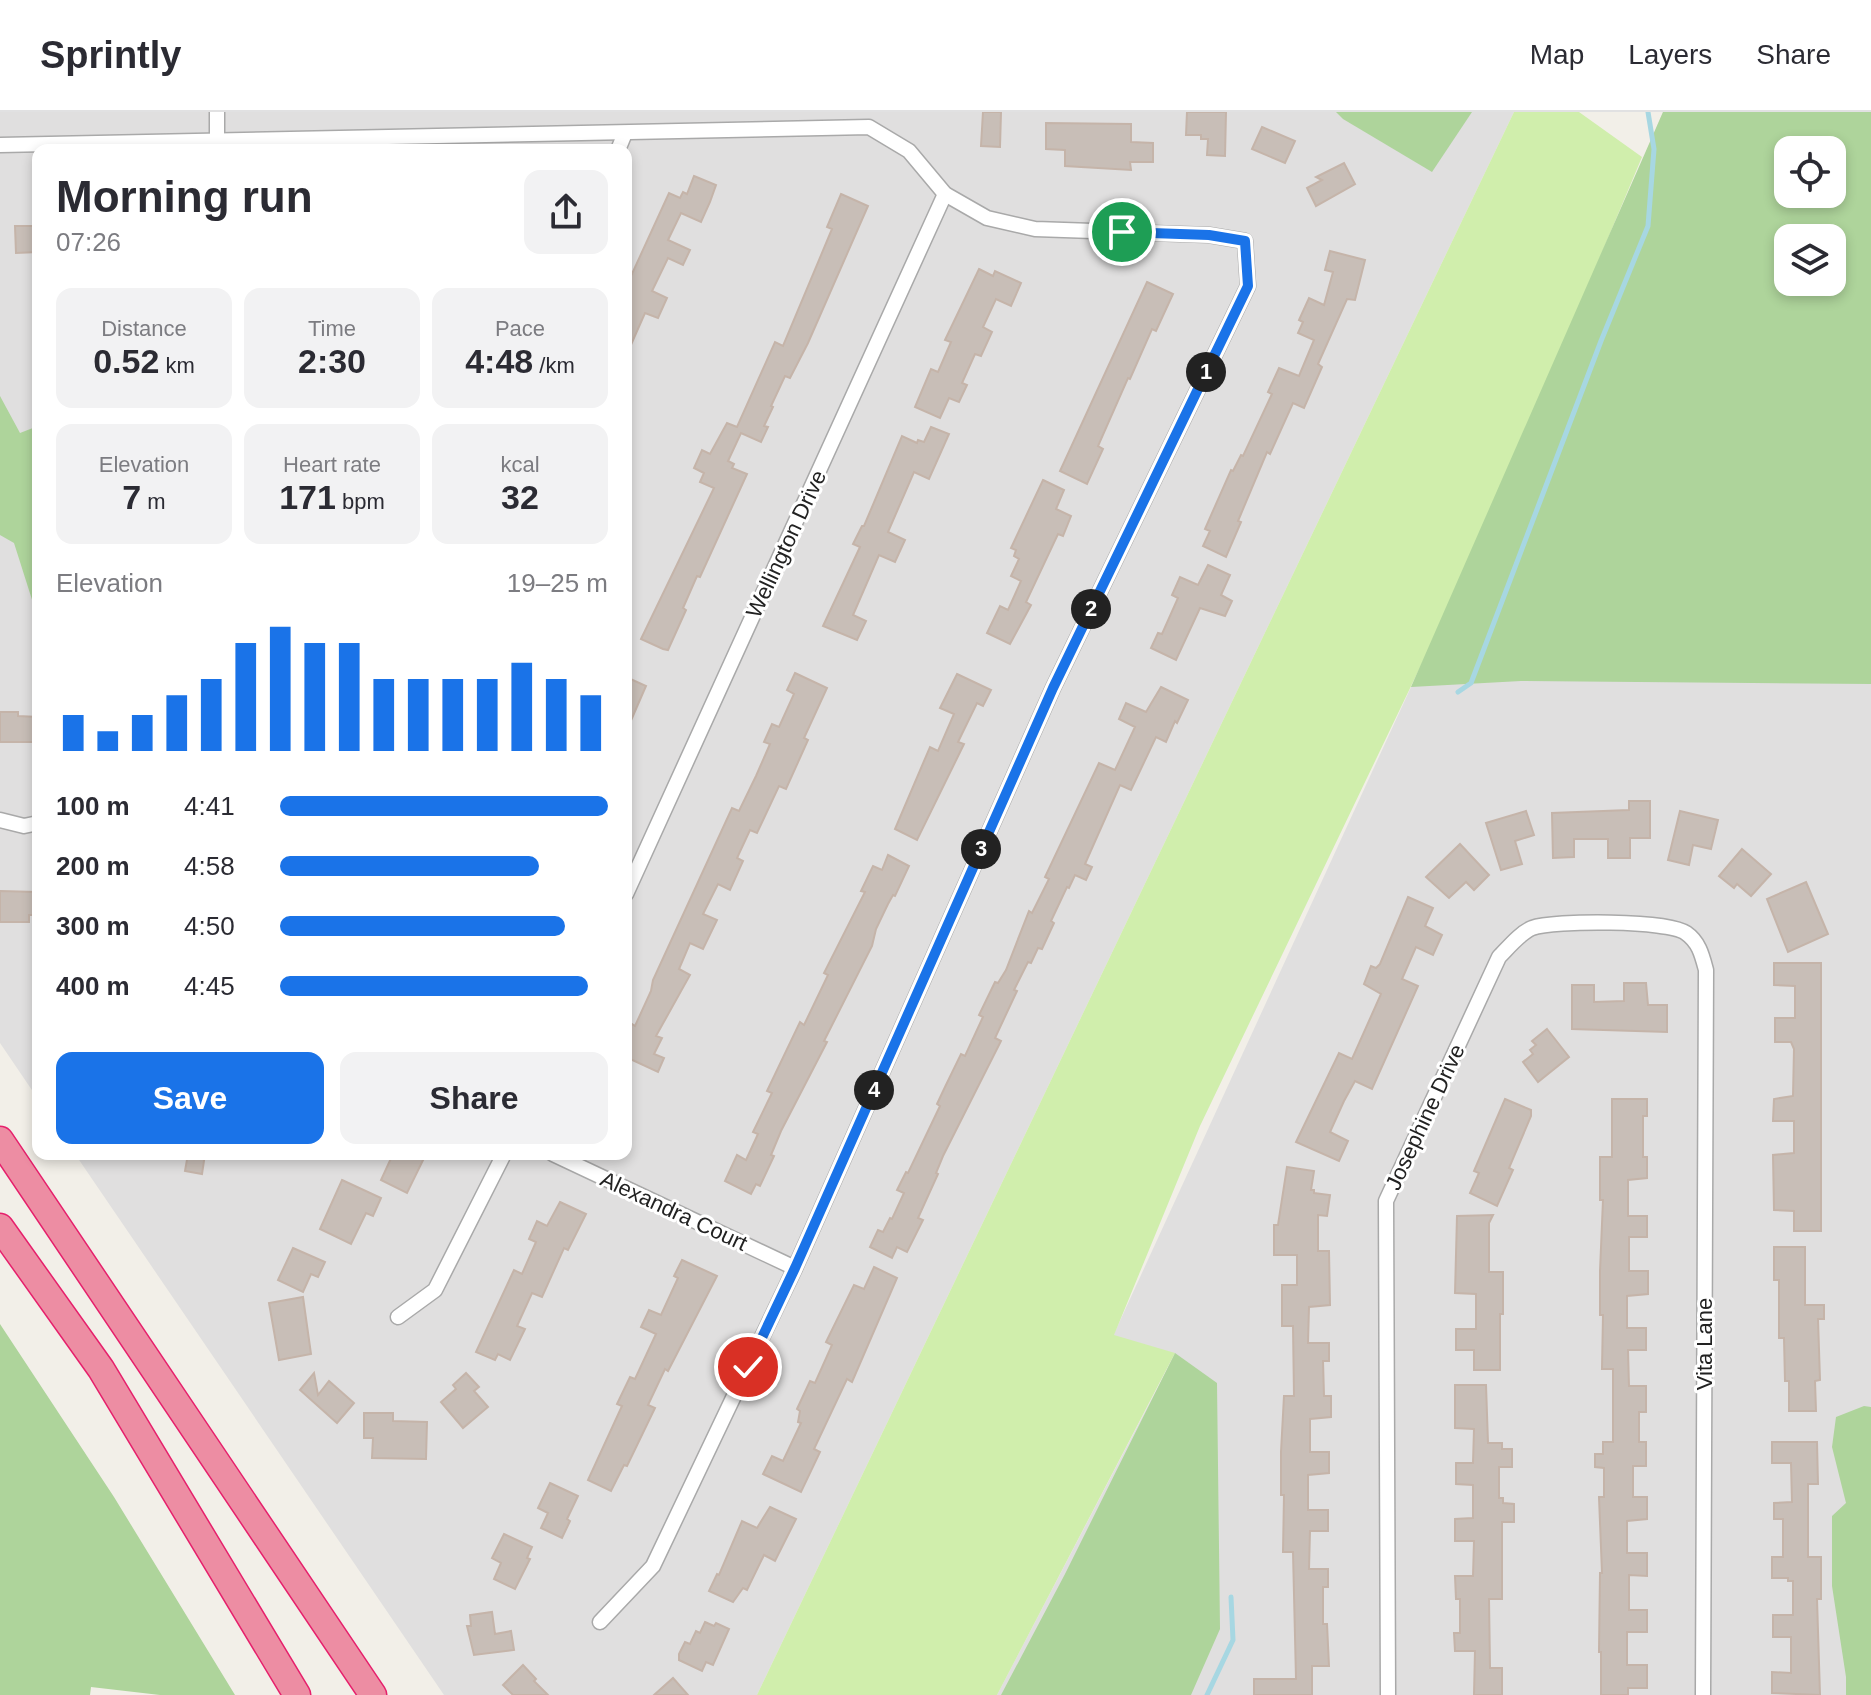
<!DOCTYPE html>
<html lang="en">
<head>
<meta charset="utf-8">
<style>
	body { margin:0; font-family:Arial,sans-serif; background:#f2f2f3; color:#2b2b33; height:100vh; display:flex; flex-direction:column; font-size:30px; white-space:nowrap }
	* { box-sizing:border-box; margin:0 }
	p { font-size:26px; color:#7c7c81 }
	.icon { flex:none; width:44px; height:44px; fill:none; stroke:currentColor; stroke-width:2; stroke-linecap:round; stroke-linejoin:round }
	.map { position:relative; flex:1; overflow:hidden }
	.details { position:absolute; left:32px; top:32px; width:600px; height:1016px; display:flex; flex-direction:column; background:#fff; border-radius:16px; box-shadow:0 4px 12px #0003 }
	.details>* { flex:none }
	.controls { position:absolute; left:1774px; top:24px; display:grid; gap:16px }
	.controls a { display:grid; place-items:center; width:72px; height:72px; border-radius:16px; background:#fff; box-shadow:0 4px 12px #0003; font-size:40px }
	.pin { position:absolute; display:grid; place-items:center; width:68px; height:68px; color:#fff; margin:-34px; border:4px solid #fff; border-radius:50%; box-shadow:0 2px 8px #0007 }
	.km { position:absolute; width:40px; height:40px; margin:-20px; border-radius:50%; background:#222; color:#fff; font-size:22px; line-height:40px; text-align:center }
	.round { display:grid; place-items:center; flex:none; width:84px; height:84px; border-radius:16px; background:#f2f2f3 }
	.overview { display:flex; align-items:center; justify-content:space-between; height:136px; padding:0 24px }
	h1 { font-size:44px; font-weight:700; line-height:60px }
	.stats { display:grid; grid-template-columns:repeat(3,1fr); gap:12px; height:136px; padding:8px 24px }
	.stats div { display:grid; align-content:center; border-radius:16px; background:#f2f2f3; text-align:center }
	.stats b { font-size:34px; font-weight:700 }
	.stats small { font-size:22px; font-weight:400 }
	.stats p { font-size:22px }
	.chart { height:224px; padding:16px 24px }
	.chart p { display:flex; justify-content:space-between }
	.chart svg { width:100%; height:144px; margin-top:8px; stroke:#1a73e8; stroke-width:6 }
	.cta { display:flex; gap:16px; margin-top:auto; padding:16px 24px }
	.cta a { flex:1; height:92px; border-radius:16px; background:#1a73e8; color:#fff; font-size:32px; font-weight:700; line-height:92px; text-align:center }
	.cta a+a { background:#f2f2f3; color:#2b2b33 }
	ul { padding:0 24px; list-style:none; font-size:26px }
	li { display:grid; grid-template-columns:128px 96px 1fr; align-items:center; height:60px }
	li i { height:20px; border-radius:10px; background:#1a73e8 }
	header { display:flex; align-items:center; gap:48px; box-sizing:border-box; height:112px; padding:0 40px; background:#fff; border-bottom:2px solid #e1e1e2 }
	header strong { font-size:38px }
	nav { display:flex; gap:44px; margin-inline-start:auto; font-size:28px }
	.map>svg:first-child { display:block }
	.residential { fill:#e0dfdf; fill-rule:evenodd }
	.grass { fill:#d0eeac }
	.forest { fill:#aed49b; fill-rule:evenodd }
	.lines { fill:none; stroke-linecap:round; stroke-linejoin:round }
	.stream { stroke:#a7d7e2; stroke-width:5 }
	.building { fill:#c8beb7; stroke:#c5b4a9; stroke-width:2 }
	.minor-casing { stroke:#a9a9a9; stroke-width:17 }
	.motorway-casing { stroke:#e6206c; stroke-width:29 }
	.minor { stroke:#fff; stroke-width:14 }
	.motorway { stroke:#ed8da3; stroke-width:26 }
	.route-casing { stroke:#fff; stroke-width:16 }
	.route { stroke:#1a73e8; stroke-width:10 }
	.labels { text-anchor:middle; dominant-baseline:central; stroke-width:6; stroke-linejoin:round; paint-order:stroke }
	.street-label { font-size:22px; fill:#222; stroke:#fff }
</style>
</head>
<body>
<header>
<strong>Sprintly</strong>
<nav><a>Map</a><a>Layers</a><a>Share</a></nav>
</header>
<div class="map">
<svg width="1871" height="1583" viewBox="0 0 1871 1583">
	<rect width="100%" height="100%" fill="#f2efe8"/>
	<g class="residential">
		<polygon points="0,0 1514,0 757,1583 444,1583 75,1042 626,1042 626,38 38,38 38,987 0,931"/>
		<path d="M1663,0H1871V1583H997L1175,1242L1113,1224L1411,575L1484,422ZM1788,38H1832V82H1788ZM1788,126H1832V170H1788Z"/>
	</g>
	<polygon class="grass" points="1514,0 1579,0 1642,45 1484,422 1200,1014 1114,1223 1175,1241 997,1583 757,1583"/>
	<g class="forest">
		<polygon points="1336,0 1472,0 1432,60 1343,7"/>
		<path d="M1663,0H1871V572L1521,569L1411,575ZM1788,38H1832V82H1788ZM1788,126H1832V170H1788Z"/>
		<polygon points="0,284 20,321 38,314 38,515 34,494 14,431 0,423"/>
		<polygon points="0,1212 114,1385 235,1583 160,1583 91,1575 90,1583 0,1583"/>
		<polygon points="1175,1241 1217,1271 1220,1517 1191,1583 1001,1583 1065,1462"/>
		<polygon points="1864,1294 1871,1295 1871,1583 1846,1583 1846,1565 1832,1474 1832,1404 1846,1391 1832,1335 1836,1305"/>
	</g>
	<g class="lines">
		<g class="stream">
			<polyline points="1458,580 1471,571 1601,229 1648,114 1654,37 1648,0"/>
			<polyline points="1207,1583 1233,1528 1231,1485"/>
		</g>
	</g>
	<g class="building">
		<polygon points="983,0 1001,0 1000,35 981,34"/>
		<polygon points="1187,0 1226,0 1225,44 1207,43 1208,27 1201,27 1201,23 1186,23"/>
		<polygon points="1046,11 1131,12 1131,30 1153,31 1153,50 1130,50 1131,58 1065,54 1065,38 1046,37"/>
		<polygon points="1262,15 1295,29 1285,51 1252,37"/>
		<polygon points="1344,51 1355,72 1316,94 1307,76 1322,68 1316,65"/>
		<polygon points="694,64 716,73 710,90 701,110 681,101 668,128 690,138 683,153 668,146 652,179 667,186 658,206 645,201 626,244 626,175 669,81 680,86 683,80 687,82"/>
		<polygon points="841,82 868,94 808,231 790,266 785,264 771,294 773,295 764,314 768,315 761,330 741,321 728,349 734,352 732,356 747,362 700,465 697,464 683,496 686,498 668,538 663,537 641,527 714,376 700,370 704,361 694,356 702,338 710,342 727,311 737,315 775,230 783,234 832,117 827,115"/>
		<polygon points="15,114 38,114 38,140 16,141"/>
		<polygon points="1330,139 1365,148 1355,188 1347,187 1318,252 1322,255 1304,296 1293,291 1270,342 1267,340 1238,409 1241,410 1226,445 1203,434 1210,419 1205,417 1231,358 1233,359 1241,343 1243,344 1272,282 1268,280 1279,256 1299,264 1314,228 1298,221 1303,210 1299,208 1309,186 1324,193 1333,160 1325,158"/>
		<polygon points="979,157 993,164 995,159 1021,171 1011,194 996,187 983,215 992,220 981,244 975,242 962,271 967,273 959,290 949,286 940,306 915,295 931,257 938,260 951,230 945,228"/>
		<polygon points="1147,170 1173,182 1156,219 1152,217 1130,267 1128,266 1098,334 1103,337 1087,372 1060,359"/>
		<polygon points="931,315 949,322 929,367 914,360 888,420 905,428 895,450 879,443 853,503 866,509 857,528 823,514 860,435 853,432 862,414 864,414 902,324 917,331 918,328 924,330"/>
		<polygon points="1043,368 1064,378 1056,397 1071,404 1063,424 1058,422 1026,490 1031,493 1010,532 987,521 1000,494 1008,498 1021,469 1011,464 1019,447 1014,444 1016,438 1011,436"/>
		<polygon points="1208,453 1230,463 1221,483 1232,489 1225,504 1200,496 1176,548 1151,536 1158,521 1162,522 1178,486 1172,483 1180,465 1198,473"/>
		<polygon points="795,561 827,576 804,626 808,628 786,677 779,674 757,721 750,718 737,746 743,749 730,778 718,772 703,802 717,808 703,837 690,831 679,857 690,863 656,924 662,926 654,942 664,946 658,960 626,945 626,924 632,912 635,914 651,879 653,868 732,696 739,699 756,664 770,632 764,630 772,612 779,615 794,582 787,578"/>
		<polygon points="957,562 991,578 983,594 977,591 958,630 964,632 917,728 895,717 930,635 938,639 954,602 940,596"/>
		<polygon points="626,565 646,574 626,620"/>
		<polygon points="1161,575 1188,588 1177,611 1175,609 1166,630 1156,625 1131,678 1120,673 1085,752 1092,755 1086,768 1075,763 1069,776 1067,775 1051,809 1054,811 1042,837 1038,836 1031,851 1028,850 1014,878 1017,879 995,926 1001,929 943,1044 936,1061 938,1062 918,1106 923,1108 907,1140 897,1135 892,1146 870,1135 878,1118 883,1120 890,1106 892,1107 904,1081 897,1078 906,1060 908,1061 940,994 937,992 945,975 961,942 965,944 983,905 979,903 995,870 998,871 1006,858 1029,799 1032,801 1049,767 1045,765 1099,651 1115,658 1135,615 1119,607 1126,591 1146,600"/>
		<polygon points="0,600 18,600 18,604 38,605 38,630 0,630"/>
		<polygon points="1629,689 1650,689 1650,726 1630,726 1630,746 1608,746 1608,727 1574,727 1574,745 1553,746 1552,701 1629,698"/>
		<polygon points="1526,699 1534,723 1515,729 1522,752 1501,758 1486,711"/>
		<polygon points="1680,699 1718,708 1711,737 1693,733 1689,753 1668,748"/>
		<polygon points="1460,732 1489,763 1474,778 1466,770 1449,786 1426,765"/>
		<polygon points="1742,737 1771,762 1751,784 1737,772 1734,776 1719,764"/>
		<polygon points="888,743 909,754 895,784 893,783 888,792 876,817 872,834 824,929 827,930 781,1019 771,1043 774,1044 760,1074 756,1072 751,1082 725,1069 737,1043 746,1048 758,1022 753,1020 772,981 767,979 800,910 804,913 828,863 824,861 865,780 861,779 873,754 882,758"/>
		<polygon points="1806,770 1828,822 1788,840 1767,787"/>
		<polygon points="0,779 36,780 35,803 29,803 29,810 0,810"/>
		<polygon points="1408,785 1433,796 1425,814 1442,823 1433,843 1416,835 1402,867 1418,874 1372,977 1355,969 1344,989 1330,1020 1348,1029 1339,1049 1296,1030 1339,941 1352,947 1381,882 1364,872 1371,854 1376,856 1380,852"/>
		<polygon points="1774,851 1821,851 1821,1119 1794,1119 1794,1099 1774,1098 1773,1043 1794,1041 1794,1009 1773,1009 1774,987 1793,984 1794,937 1791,930 1775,930 1775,906 1795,906 1795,874 1774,873"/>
		<polygon points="1624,871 1646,871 1648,893 1667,893 1667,920 1572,917 1572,873 1594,873 1594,890 1624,889"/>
		<polygon points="1547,917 1569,945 1538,970 1523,950 1533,942 1530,938 1536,933 1532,929"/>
		<polygon points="1505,987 1531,998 1531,1004 1509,1056 1513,1058 1497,1094 1470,1081 1479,1061 1474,1059"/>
		<polygon points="1612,987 1647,987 1647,1004 1643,1004 1643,1045 1647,1045 1647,1066 1628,1068 1628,1104 1647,1104 1647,1125 1629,1125 1629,1159 1648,1159 1648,1182 1627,1184 1627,1216 1646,1216 1646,1238 1628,1238 1629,1274 1646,1274 1646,1300 1639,1300 1639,1330 1646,1330 1646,1354 1633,1354 1633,1385 1647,1385 1647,1407 1627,1409 1627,1441 1647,1441 1647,1464 1629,1463 1629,1498 1647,1498 1647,1520 1627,1520 1627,1553 1647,1553 1647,1576 1628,1576 1628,1583 1601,1583 1601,1540 1599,1540 1600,1461 1602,1461 1599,1385 1604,1385 1604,1356 1595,1355 1595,1342 1603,1342 1603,1330 1613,1330 1613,1257 1602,1257 1603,1203 1600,1203 1600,1159 1603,1088 1600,1088 1600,1045 1612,1045"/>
		<polygon points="188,1042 205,1042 202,1062 185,1059"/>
		<polygon points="393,1042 426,1042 407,1081 381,1068"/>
		<polygon points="1287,1055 1314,1059 1311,1078 1314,1078 1314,1081 1330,1083 1327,1104 1318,1103 1318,1139 1329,1139 1330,1193 1309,1195 1308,1231 1329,1231 1329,1249 1323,1249 1324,1284 1331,1284 1331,1305 1310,1307 1310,1340 1329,1340 1329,1361 1308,1363 1308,1398 1328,1398 1328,1419 1310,1419 1309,1457 1328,1457 1328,1475 1323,1475 1323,1512 1327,1512 1329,1554 1312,1554 1312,1583 1254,1583 1254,1567 1296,1567 1293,1440 1283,1440 1284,1383 1281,1383 1281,1340 1284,1284 1294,1284 1293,1214 1282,1214 1282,1173 1297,1173 1297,1143 1274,1143 1274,1113 1278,1113"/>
		<polygon points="342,1068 381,1086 373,1104 366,1101 351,1132 320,1117"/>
		<polygon points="560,1090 586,1102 568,1138 564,1136 542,1185 532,1181 517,1214 525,1217 510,1248 498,1242 495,1248 476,1240 514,1158 522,1162 536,1130 529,1127 537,1109 547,1114"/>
		<polygon points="1493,1103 1489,1111 1489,1160 1503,1160 1503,1202 1500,1202 1500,1258 1474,1258 1474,1238 1456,1238 1456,1217 1476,1217 1476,1182 1455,1181 1457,1104"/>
		<polygon points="1774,1135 1805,1135 1805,1193 1824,1193 1824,1207 1818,1207 1820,1268 1815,1269 1816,1299 1789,1299 1789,1269 1785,1269 1784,1226 1779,1226 1779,1168 1774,1168"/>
		<polygon points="293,1136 325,1150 318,1165 311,1162 303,1180 278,1168"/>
		<polygon points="682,1148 717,1164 668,1259 665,1257 648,1293 655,1296 627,1354 624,1353 611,1379 588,1368 622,1294 617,1292 630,1265 635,1267 656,1222 641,1215 649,1198 661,1203 678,1166 674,1164"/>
		<polygon points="874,1155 897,1166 852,1270 847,1267 814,1337 820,1340 801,1380 763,1362 772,1344 783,1349 801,1311 798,1310 800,1299 797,1297 810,1269 815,1271 832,1233 826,1230 854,1173 864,1177"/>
		<polygon points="303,1185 311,1242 279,1248 269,1191"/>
		<polygon points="314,1261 318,1283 329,1269 354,1291 337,1311 300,1278"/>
		<polygon points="466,1261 479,1275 474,1279 488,1295 463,1316 441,1290 456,1277 453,1273"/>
		<polygon points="1455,1273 1486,1273 1488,1331 1502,1331 1502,1337 1512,1337 1512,1355 1499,1355 1499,1386 1503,1386 1503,1391 1514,1392 1514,1410 1502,1410 1502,1487 1489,1487 1490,1556 1502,1556 1502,1583 1474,1583 1475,1539 1455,1539 1454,1521 1460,1521 1460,1487 1456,1487 1455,1464 1473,1464 1474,1429 1455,1429 1455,1407 1473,1406 1473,1373 1456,1372 1456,1351 1473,1351 1474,1317 1455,1316"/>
		<polygon points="364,1301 393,1301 393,1309 427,1310 426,1347 372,1346 373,1326 364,1326"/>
		<polygon points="1772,1330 1817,1330 1818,1372 1808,1372 1808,1445 1821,1445 1821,1487 1817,1487 1820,1583 1772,1581 1772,1560 1791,1561 1791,1525 1773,1525 1773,1503 1793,1503 1793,1469 1788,1469 1788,1466 1772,1466 1772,1445 1783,1445 1783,1407 1774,1407 1774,1391 1792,1390 1791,1351 1772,1351"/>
		<polygon points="550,1371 578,1384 567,1407 570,1409 562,1426 541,1416 548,1401 538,1396"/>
		<polygon points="770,1395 796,1407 775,1449 764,1443 747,1478 743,1476 733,1490 709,1479 717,1462 719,1463 742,1409 757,1416"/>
		<polygon points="504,1422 532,1435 527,1446 530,1447 515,1477 494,1467 501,1451 492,1446"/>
		<polygon points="492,1500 495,1522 511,1519 514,1538 474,1543 467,1514 471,1514 470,1503"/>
		<polygon points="705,1510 714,1514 716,1511 729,1517 713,1553 706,1550 702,1559 679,1548 679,1542 685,1530 690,1532 696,1519 700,1521"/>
		<polygon points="523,1553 536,1567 534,1569 548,1583 513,1583 503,1573"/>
		<polygon points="673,1566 688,1583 654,1583"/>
	</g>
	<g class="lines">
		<defs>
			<g id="minor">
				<polyline points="0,33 869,15 909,39 945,82 987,106 1035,117 1209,123 1245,129 1248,174 1053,576 795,1156 653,1454 600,1510"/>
				<polyline points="217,36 217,0"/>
				<polyline points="618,38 625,21"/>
				<polyline points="0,708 24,714 38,711"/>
				<polyline points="626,782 945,82"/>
				<polyline points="553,1042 795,1156"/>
				<polyline points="398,1205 435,1178 504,1042"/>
				<path d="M1388,1583L1386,1089L1499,845C1508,836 1520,821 1532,816C1554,808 1668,808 1686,821C1699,830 1702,843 1706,858L1703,1583"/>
			</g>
			<g id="motorway">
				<polyline points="0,1028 373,1583"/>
				<polyline points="0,1115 101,1257 297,1583"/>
			</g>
		</defs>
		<use href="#minor" class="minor-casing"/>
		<use href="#motorway" class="motorway-casing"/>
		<use href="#minor" class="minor"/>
		<use href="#motorway" class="motorway"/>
	</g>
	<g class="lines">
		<defs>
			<polyline id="route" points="748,1255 795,1156 1053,576 1248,174 1245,129 1209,123 1122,120"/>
		</defs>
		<use href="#route" class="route-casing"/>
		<use href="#route" class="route"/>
	</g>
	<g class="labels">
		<g class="street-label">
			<text transform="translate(786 432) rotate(-65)">Wellington Drive</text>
			<text transform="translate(1425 1005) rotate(-65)">Josephine Drive</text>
			<text transform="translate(674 1099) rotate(25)">Alexandra Court</text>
			<text transform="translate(1704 1232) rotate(-90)">Vita Lane</text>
		</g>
	</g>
</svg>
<div class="controls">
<a><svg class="icon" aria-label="locate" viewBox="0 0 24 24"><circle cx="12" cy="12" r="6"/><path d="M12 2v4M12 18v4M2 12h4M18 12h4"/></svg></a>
<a><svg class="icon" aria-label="layers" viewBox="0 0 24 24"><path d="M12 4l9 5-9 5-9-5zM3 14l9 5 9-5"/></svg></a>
</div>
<div class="pin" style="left:1122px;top:120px;background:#1e9e55"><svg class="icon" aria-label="arrive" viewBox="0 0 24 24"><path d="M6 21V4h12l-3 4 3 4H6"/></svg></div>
<div class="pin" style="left:748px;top:1255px;background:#d93025"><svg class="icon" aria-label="check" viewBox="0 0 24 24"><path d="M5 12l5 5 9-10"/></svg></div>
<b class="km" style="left:1206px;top:260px">1</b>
<b class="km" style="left:1091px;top:497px">2</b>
<b class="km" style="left:981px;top:737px">3</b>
<b class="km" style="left:874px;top:978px">4</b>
<section class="details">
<div class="overview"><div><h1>Morning run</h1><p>07:26</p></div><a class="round"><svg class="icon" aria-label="share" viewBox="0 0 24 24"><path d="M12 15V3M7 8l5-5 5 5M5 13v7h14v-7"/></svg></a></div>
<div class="stats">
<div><p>Distance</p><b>0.52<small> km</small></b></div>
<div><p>Time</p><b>2:30</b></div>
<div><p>Pace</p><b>4:48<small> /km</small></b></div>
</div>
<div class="stats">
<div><p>Elevation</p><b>7<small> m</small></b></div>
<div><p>Heart rate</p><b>171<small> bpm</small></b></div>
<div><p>kcal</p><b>32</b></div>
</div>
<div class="chart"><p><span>Elevation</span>19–25 m</p>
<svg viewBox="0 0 160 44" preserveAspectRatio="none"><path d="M5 44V33M15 44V38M25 44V33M35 44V27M45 44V22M55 44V11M65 44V6M75 44V11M85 44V11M95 44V22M105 44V22M115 44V22M125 44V22M135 44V17M145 44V22M155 44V27"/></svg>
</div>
<ul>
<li><b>100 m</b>4:41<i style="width:100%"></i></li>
<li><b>200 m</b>4:58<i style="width:79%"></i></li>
<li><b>300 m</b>4:50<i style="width:87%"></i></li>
<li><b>400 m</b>4:45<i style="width:94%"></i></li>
</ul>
<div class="cta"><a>Save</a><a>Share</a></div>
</section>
</div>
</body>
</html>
